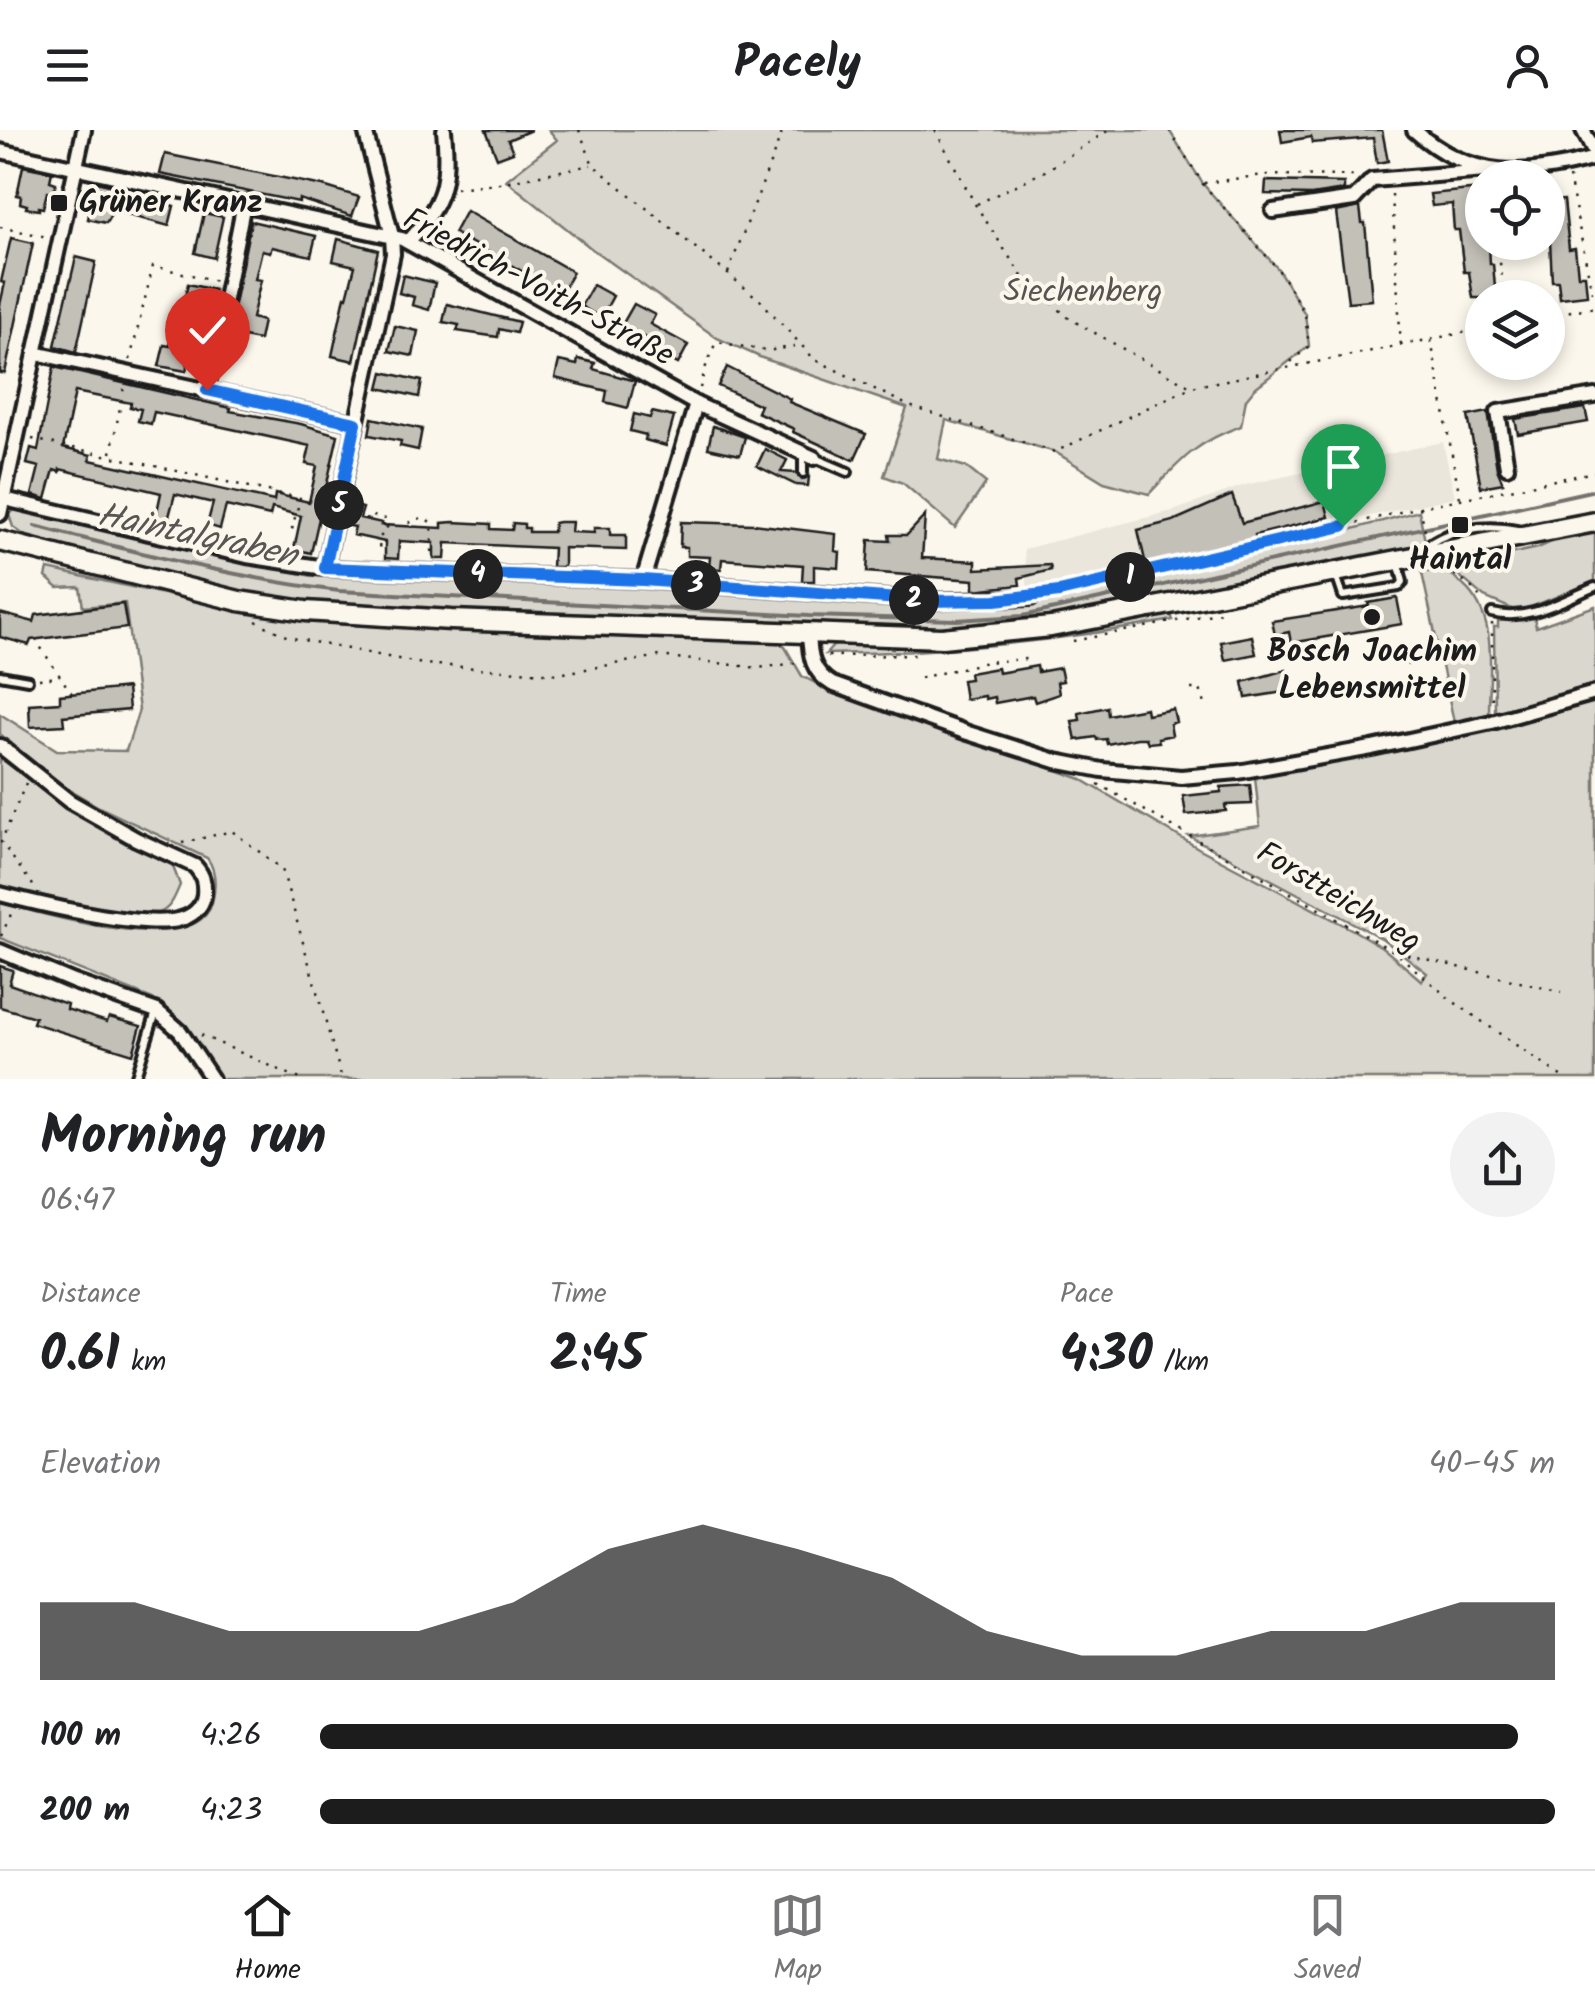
<!DOCTYPE html>
<html lang="en">
<head>
<meta charset="utf-8">
<style>
	body { margin:0; font-family:Kalam,sans-serif; background:#f2f2f2; color:#202124; height:100vh; display:flex; flex-direction:column; font-size:38px; white-space:nowrap }
	* { box-sizing:border-box; margin:0 }
	p { font-size:32px; color:#757577 }
	.icon { flex:none; width:55px; height:55px; fill:none; stroke:currentColor; stroke-width:2; stroke-linecap:round; stroke-linejoin:round }
	.map { position:relative; height:949px; overflow:hidden }
	.drawer { display:flex; flex-direction:column; background:#fff; flex:1 }
	.drawer>* { flex:none }
	.tools { position:absolute; left:1465px; top:30px; display:grid; gap:20px }
	.tools a { display:grid; place-items:center; width:100px; height:100px; border-radius:50%; background:#fff; box-shadow:0 5px 15px #0003; font-size:50px }
	.pin { position:absolute; display:grid; place-items:center; width:85px; height:85px; color:#fff; margin:-102px -42px; border-radius:50% 50% 50% 0; rotate:-45deg; box-shadow:0 0 10px #0007 }
	.pin .icon { rotate:45deg }
	.km { position:absolute; width:50px; height:50px; margin:-25px; border-radius:50%; background:#222; color:#fff; font-size:28px; line-height:50px; text-align:center }
	.round { display:grid; place-items:center; flex:none; width:105px; height:105px; border-radius:52px; background:#f2f2f2 }
	.overview { display:flex; align-items:center; justify-content:space-between; height:170px; padding:0 40px }
	h1 { font-size:55px; font-weight:700; line-height:75px }
	.figures { display:grid; grid-template-columns:repeat(3,1fr); gap:15px; height:170px; padding:10px 40px }
	.figures div { display:grid; align-content:center }
	.figures b { font-size:50px; font-weight:700 }
	.figures small { font-size:28px; font-weight:400 }
	.figures p { font-size:28px }
	.chart { height:280px; padding:20px 40px }
	.chart p { display:flex; justify-content:space-between }
	.chart svg { width:100%; height:180px; margin-top:10px; fill:#1c1c1c; opacity:.7 }
	ul { padding:0 40px; list-style:none; font-size:32px }
	li { display:grid; grid-template-columns:160px 120px 1fr; align-items:center; height:75px }
	li i { height:25px; border-radius:12px; background:#1c1c1c }
	header { display:flex; justify-content:space-between; align-items:center; height:130px; padding:0 40px; background:#fff; font-size:45px; font-weight:700 }
	.menu { display:flex; justify-content:space-around; align-items:center; height:140px; border-top:2px solid #e0e0e0; background:#fff; font-size:28px; color:#757577 }
	.menu a { display:grid; justify-items:center; gap:5px }
	.menu .selected { color:#1c1c1c }
	.map>svg:first-child { display:block }
	.built { fill:#eae6dc }
	.green { fill:#dad7ce; stroke:#7b7a75; stroke-width:2.5 }
	.lines { fill:none; stroke-linecap:round; stroke-linejoin:round }
	.stream { stroke:#74726e; stroke-width:4 }
	.building { fill:#c3c0b8; stroke:#1c1c1c; stroke-width:2.5; fill-rule:evenodd }
	.lane-casing { stroke:#1c1c1c; stroke-width:14 }
	.street-casing { stroke:#1c1c1c; stroke-width:20 }
	.secondary-casing { stroke:#1c1c1c; stroke-width:25 }
	.path { stroke:#1c1c1c; stroke-width:2.5; stroke-dasharray:2.5 8; stroke-linecap:butt }
	.lane { stroke:#fbf7ec; stroke-width:6 }
	.street { stroke:#fbf7ec; stroke-width:12 }
	.secondary { stroke:#fbf7ec; stroke-width:18 }
	.route-casing { stroke:#fff; stroke-width:20 }
	.route { stroke:#1a73e8; stroke-width:12 }
	.poi-dot { fill:#1c1c1c; stroke:#fbf7ec; stroke-width:4 }
	.labels { text-anchor:middle; dominant-baseline:central; stroke-width:8; stroke-linejoin:round; paint-order:stroke }
	.poi-label { font-size:32px; font-weight:bold; fill:#1c1c1c; stroke:#fbf7ec }
	.street-label { font-size:32px; fill:#1c1c1c; stroke:#fbf7ec }
	.park-label { font-size:32px; fill:#555451; stroke:#fbf7ec }
	.water-label { font-size:35px; font-style:italic; fill:#575653; stroke:#fbf7ec }
</style>
</head>
<body>
<header><svg class="icon" aria-label="menu" viewBox="0 0 24 24"><path d="M4 6h16M4 12h16M4 18h16"/></svg>Pacely<svg class="icon" aria-label="person" viewBox="0 0 24 24"><circle cx="12" cy="8" r="4"/><path d="M4 21q1-7 8-7t8 7"/></svg></header>
<div class="map">
<svg width="1595" height="949" viewBox="0 0 1595 949">
	<rect width="100%" height="100%" fill="#fbf7ec"/>
	<filter id="ink" filterUnits="userSpaceOnUse"><feTurbulence type="fractalNoise" baseFrequency=".01" numOctaves="2"/><feDisplacementMap in="SourceGraphic" scale="20" xChannelSelector="R" yChannelSelector="G"/><feConvolveMatrix kernelMatrix="1 2 1 2 8 2 1 2 1" color-interpolation-filters="sRGB"/></filter>
	<g filter="url(#ink)">
		<polygon class="built" points="1443,312 1455,367 1028,463 1024,419 1176,380 1245,355"/>
		<g class="green">
			<path d="M549,0H1169L1203,54L1278,139L1305,184L1309,216L1255,258L1246,269L1241,296C1196,312 1181,330 1149,364L1104,352L1055,322L946,290L938,329L966,337L986,353L955,398L903,353L884,346L907,278L762,228L717,208L592,119L506,50L557,10Z"/>
			<polygon points="16,378 312,446 702,459 921,477 1029,473 1320,408 1419,381 1425,411 1403,421 1066,489 937,501 487,484 272,470 179,448 24,405 13,397 9,385"/>
			<polygon points="1595,399 1595,451 1519,482 1484,467 1449,437 1538,418 1569,404"/>
			<path d="M48,439L233,479L769,508L785,517L802,546L831,561L1079,648L1200,719L1353,800L1382,817L1422,851L1427,843L1383,809L1189,706L1260,696L1255,647C1370,625 1483,602 1595,569V949H219L178,889L153,869L0,808V772C40,784 197,830 212,773C216,757 217,741 207,728L99,677L65,657L0,604V584L57,620L126,621L139,580L125,473L83,477L80,457L58,458L46,447Z"/>
			<path d="M1436,440C1449,441 1454,446 1463,455C1499,487 1489,540 1489,584L1454,592L1422,443Z"/>
			<polygon points="1595,476 1595,554 1495,582 1494,497 1498,497 1498,489 1534,487 1536,497"/>
			<path d="M1170,483L1173,490C1054,512 947,522 826,524L833,516L842,513Z"/>
			<path d="M0,628L72,682L172,734L180,755C176,764 172,776 163,781C143,791 26,764 0,756Z"/>
		</g>
		<g class="lines">
			<path class="stream" d="M35,396C136,422 235,448 339,461L809,486L956,490L1023,486L1595,360"/>
		</g>
		<g class="building">
			<polygon points="486,0 531,0 508,10 513,22 497,28"/>
			<polygon points="1280,0 1382,0 1388,31 1377,33 1373,8 1312,13 1311,7 1282,12"/>
			<polygon points="165,24 323,56 359,67 352,86 299,69 299,72 160,44"/>
			<polygon points="23,36 52,42 50,51 56,53 53,64 47,62 43,78 39,77 39,80 26,78 27,75 20,73 21,66 17,65"/>
			<polygon points="1266,51 1344,53 1344,60 1311,65 1265,64"/>
			<polygon points="96,52 118,57 117,62 174,76 169,96 113,81 106,93 88,89"/>
			<polygon points="1481,59 1482,112 1489,115 1490,134 1493,134 1496,168 1473,168 1469,142 1464,142 1459,100 1454,100 1452,74 1432,76 1430,64"/>
			<polygon points="1564,70 1569,119 1575,118 1578,145 1585,145 1587,165 1560,168 1558,151 1552,151 1548,71"/>
			<polygon points="1360,77 1362,93 1365,93 1372,170 1348,172 1336,82"/>
			<polygon points="466,81 573,142 561,163 454,103"/>
			<polygon points="204,83 223,87 214,128 195,123"/>
			<polygon points="251,91 316,106 311,126 272,117 270,122 262,120 255,149 261,150 252,188 263,191 259,210 228,204"/>
			<polygon points="11,108 33,113 5,243 0,243 0,175 5,153 1,152"/>
			<polygon points="338,109 378,120 354,231 332,226 345,166 347,167 355,136 333,131"/>
			<polygon points="76,127 96,132 76,222 55,216"/>
			<polygon points="403,145 435,153 429,180 412,175 414,167 399,163"/>
			<polygon points="188,154 214,160 199,210 193,209 186,241 159,236 164,215 170,216 177,186 180,187"/>
			<polygon points="593,155 613,166 601,188 581,176"/>
			<polygon points="447,174 519,192 516,203 499,199 498,207 457,201 459,195 443,192"/>
			<polygon points="634,174 655,185 650,194 688,215 678,234 657,223 660,216 622,195"/>
			<polygon points="395,196 418,201 413,226 389,221"/>
			<polygon points="578,229 595,233 593,239 635,251 628,278 605,272 607,261 555,248 559,231 577,235"/>
			<path d="M54,237L231,278L230,281L301,294L338,305L311,423L294,419L301,386L272,378L270,386L226,376L220,399L207,395L213,373L175,364L167,394L155,391L161,363L60,339V342L54,340L46,369L32,365L39,337L27,334L31,318L38,320ZM75,262L131,273L130,277L141,279L138,291L151,294L154,282L310,316L306,334L317,336L309,372L275,364L274,371L90,330L91,325L63,318Z"/>
			<polygon points="727,237 790,269 789,272 866,304 854,330 793,302 794,299 757,282 760,275 718,256"/>
			<polygon points="383,242 422,251 419,267 379,258"/>
			<polygon points="1585,278 1588,292 1518,304 1515,289"/>
			<polygon points="652,282 674,287 666,316 645,310 646,305 630,301 634,284 650,288"/>
			<polygon points="1488,282 1497,339 1503,353 1481,357 1468,286"/>
			<polygon points="372,288 422,299 418,320 400,316 401,311 369,305"/>
			<polygon points="713,296 745,307 740,325 708,318"/>
			<polygon points="765,319 787,330 781,342 796,343 802,350 809,346 808,356 796,355 757,336"/>
			<polygon points="1232,365 1242,393 1325,371 1329,387 1255,405 1256,411 1146,435 1138,400 1173,391"/>
			<polygon points="349,374 363,378 360,388 382,393 381,395 442,398 442,393 453,392 491,394 491,399 512,400 513,393 524,394 524,398 529,398 529,402 553,402 554,393 559,392 572,392 571,402 594,403 594,398 610,398 610,405 626,405 626,420 564,418 564,437 552,437 553,418 446,413 445,429 434,429 434,413 399,411 398,429 385,428 385,412 353,405 355,397 345,395"/>
			<polygon points="925,386 922,428 976,431 976,439 1050,435 1051,440 1019,448 1020,455 974,460 974,450 867,442 869,410 890,411 889,405 907,405"/>
			<polygon points="681,392 753,394 836,404 835,421 840,422 839,438 814,436 814,451 802,451 803,435 722,429 721,439 709,438 710,427 687,426 687,417 680,417"/>
			<polygon points="1397,468 1402,494 1291,513 1289,502 1275,505 1272,491 1369,476 1368,473"/>
			<polygon points="123,474 127,498 31,510 29,515 0,507 0,483 34,492 36,485"/>
			<polygon points="1252,506 1256,524 1225,530 1221,512"/>
			<polygon points="1037,536 1038,542 1060,538 1063,551 1057,552 1059,564 1035,572 1033,566 995,573 994,567 985,569 984,566 965,569 962,550 970,549 969,543 997,538 998,543"/>
			<polygon points="1286,540 1290,561 1246,568 1243,552"/>
			<polygon points="127,558 129,580 63,586 64,595 30,597 29,574 60,572 60,565"/>
			<polygon points="1107,577 1108,585 1146,578 1147,584 1173,579 1176,592 1170,594 1172,605 1158,608 1159,612 1148,613 1146,608 1137,608 1107,614 1106,609 1097,610 1096,607 1076,610 1072,591 1080,590 1079,583"/>
			<polygon points="1250,655 1252,674 1225,675 1226,681 1186,685 1183,666 1221,662 1221,657"/>
			<polygon points="0,836 13,840 9,854 67,874 66,879 107,892 109,887 141,896 133,924 33,893 35,887 0,877"/>
		</g>
		<g class="lines">
			<defs>
				<g id="lane">
					<polyline points="815,328 848,342"/>
					<polyline points="803,343 803,325"/>
					<path d="M1421,422C1441,398 1489,394 1517,400"/>
					<polyline points="1336,445 1343,466 1399,457 1403,452 1398,431"/>
					<polyline points="1032,467 1265,416"/>
					<path d="M1492,483C1529,492 1561,471 1595,457"/>
					<polyline points="0,545 28,550"/>
					<polyline points="135,949 156,882"/>
				</g>
				<g id="street">
					<path d="M1414,0C1470,51 1526,47 1595,28"/>
					<polyline points="1583,0 1595,23"/>
					<polyline points="0,21 402,109 696,274 814,328"/>
					<polyline points="1273,81 1354,69 1372,50 1486,41"/>
					<path d="M408,112C444,73 449,52 444,0"/>
					<polyline points="35,223 356,293"/>
					<polyline points="207,259 244,73"/>
					<polyline points="1507,337 1498,282 1595,266"/>
					<polyline points="0,368 247,426 325,438 643,450 927,471 1031,468"/>
					<polyline points="0,384 84,0"/>
					<polyline points="325,438 393,124 392,106 365,0"/>
					<polyline points="643,450 696,274"/>
					<path d="M809,504C810,526 812,542 832,554L968,603L1056,631L1102,640L1181,647L1238,642L1372,618L1492,592L1595,563"/>
					<path d="M0,616L69,671L136,709L195,736C203,745 205,753 204,765C202,779 191,787 178,790C136,798 43,775 0,764"/>
					<polyline points="0,821 74,852 157,881 180,901 212,949"/>
				</g>
				<polyline id="secondary" points="0,411 239,471 305,481 451,490 942,508 1051,497 1595,392"/>
			</defs>
			<use href="#lane" class="lane-casing"/>
			<use href="#street" class="street-casing"/>
			<use href="#secondary" class="secondary-casing"/>
			<g class="path">
				<polyline points="579,0 593,35 760,170 814,229 909,276 1055,322 1191,257 1482,199"/>
				<polyline points="935,0 975,74 1021,145 1070,189 1191,257"/>
				<polyline points="1169,0 1203,54 1278,139 1305,184 1309,216 1285,237"/>
				<polyline points="1569,47 1592,162"/>
				<polyline points="1204,53 1264,45 1356,46"/>
				<polyline points="456,58 499,53 591,35"/>
				<polyline points="1392,65 1401,216"/>
				<polyline points="977,74 1045,41 1109,0"/>
				<polyline points="0,97 47,107"/>
				<polyline points="1497,112 1505,168"/>
				<polyline points="728,143 783,0"/>
				<polyline points="1548,185 1595,177"/>
				<polyline points="1431,210 1460,368"/>
				<polyline points="130,230 153,136 217,151"/>
				<path d="M700,258C704,243 708,225 717,212L768,221L801,215"/>
				<polyline points="32,309 327,374"/>
				<polyline points="111,323 124,257"/>
				<polyline points="298,377 292,398 298,400"/>
				<polyline points="1420,377 1426,405"/>
				<polyline points="373,386 386,389 388,396 381,406 378,424"/>
				<polyline points="409,393 423,387 432,393 432,426"/>
				<polyline points="1276,413 1420,377 1595,342"/>
				<polyline points="1446,438 1471,457 1484,473"/>
				<polyline points="256,491 288,507 423,534 558,544 660,526 758,538 797,533"/>
				<polyline points="1492,493 1492,575"/>
				<polyline points="35,509 72,564"/>
				<polyline points="1073,511 1227,481"/>
				<polyline points="828,526 915,525"/>
				<polyline points="1376,526 1414,536"/>
				<polyline points="920,548 986,532 1027,529 1028,535"/>
				<polyline points="39,549 60,547"/>
				<polyline points="1191,559 1200,559 1207,580"/>
				<polyline points="26,653 1,712 35,758"/>
				<polyline points="1098,654 1395,822 1451,870 1565,949"/>
				<polyline points="182,713 232,701 282,739 342,949"/>
				<polyline points="1,806 12,782"/>
				<polyline points="1397,822 1561,862"/>
				<polyline points="201,905 300,949"/>
			</g>
			<use href="#lane" class="lane"/>
			<use href="#street" class="street"/>
			<use href="#secondary" class="secondary"/>
		</g>
	</g>
	<g class="lines" filter="url(#ink)">
		<defs>
			<polyline id="route" points="207,260 356,293 325,438 643,450 926,471 996,470 1059,462 1343,396"/>
		</defs>
		<use href="#route" class="route-casing"/>
		<use href="#route" class="route"/>
	</g>
	<g class="poi-dot">
		<rect x="49" y="63" width="20" height="20" rx="5"/>
		<rect x="1450" y="385" width="20" height="20" rx="5"/>
		<circle cx="1372" cy="487" r="10"/>
	</g>
	<g class="labels">
		<g class="poi-label">
			<text x="79" y="73" text-anchor="start">Grüner Kranz</text>
			<text x="1460" y="430">Haintal</text>
			<text x="1372" y="522">Bosch Joachim<tspan x="1372" dy="37">Lebensmittel</tspan></text>
		</g>
		<g class="street-label">
			<text transform="translate(538 158) rotate(28)">Friedrich-Voith-Straße</text>
			<text transform="translate(1338 768) rotate(31)">Forstteichweg</text>
		</g>
		<g class="park-label">
			<text x="1083" y="162">Siechenberg</text>
		</g>
		<g class="water-label">
			<text transform="translate(197 407) rotate(12)">Haintalgraben</text>
		</g>
	</g>
</svg>
<div class="tools">
<a><svg class="icon" aria-label="locate" viewBox="0 0 24 24"><circle cx="12" cy="12" r="6"/><path d="M12 2v4M12 18v4M2 12h4M18 12h4"/></svg></a>
<a><svg class="icon" aria-label="layers" viewBox="0 0 24 24"><path d="M12 4l9 5-9 5-9-5zM3 14l9 5 9-5"/></svg></a>
</div>
<div class="pin" style="left:1343px;top:396px;background:#1e9e55"><svg class="icon" aria-label="arrive" viewBox="0 0 24 24"><path d="M6 21V4h12l-3 4 3 4H6"/></svg></div>
<div class="pin" style="left:207px;top:260px;background:#d93025"><svg class="icon" aria-label="check" viewBox="0 0 24 24"><path d="M5 12l5 5 9-10"/></svg></div>
<b class="km" style="left:1130px;top:447px">1</b>
<b class="km" style="left:914px;top:470px">2</b>
<b class="km" style="left:696px;top:455px">3</b>
<b class="km" style="left:478px;top:444px">4</b>
<b class="km" style="left:339px;top:375px">5</b>
</div>
<section class="drawer">
<div class="overview"><div><h1>Morning run</h1><p>06:47</p></div><a class="round"><svg class="icon" aria-label="share" viewBox="0 0 24 24"><path d="M12 15V3M7 8l5-5 5 5M5 13v7h14v-7"/></svg></a></div>
<div class="figures">
<div><p>Distance</p><b>0.61<small> km</small></b></div>
<div><p>Time</p><b>2:45</b></div>
<div><p>Pace</p><b>4:30<small> /km</small></b></div>
</div>
<div class="chart"><p><span>Elevation</span>40–45 m</p>
<svg viewBox="0 0 160 44" preserveAspectRatio="none"><path d="M0 44V25L10 25L20 32L30 32L40 32L50 25L60 12L70 6L80 12L90 19L100 32L110 38L120 38L130 32L140 32L150 25L160 25V44z"/></svg>
</div>
<ul>
<li><b>100 m</b>4:26<i style="width:97%"></i></li>
<li><b>200 m</b>4:23<i style="width:100%"></i></li>
</ul>
</section>
<nav class="menu">
<a class="selected"><svg class="icon" aria-label="home" viewBox="0 0 24 24"><path d="M3 11l9-7 9 7M6 9v11h12V9"/></svg>Home</a>
<a><svg class="icon" aria-label="map" viewBox="0 0 24 24"><path d="M3 6l6-2 6 2 6-2v14l-6 2-6-2-6 2zM9 4v14M15 6v14"/></svg>Map</a>
<a><svg class="icon" aria-label="saved" viewBox="0 0 24 24"><path d="M7 4h10v16l-5-4-5 4z"/></svg>Saved</a>
</nav>
</body>
</html>
